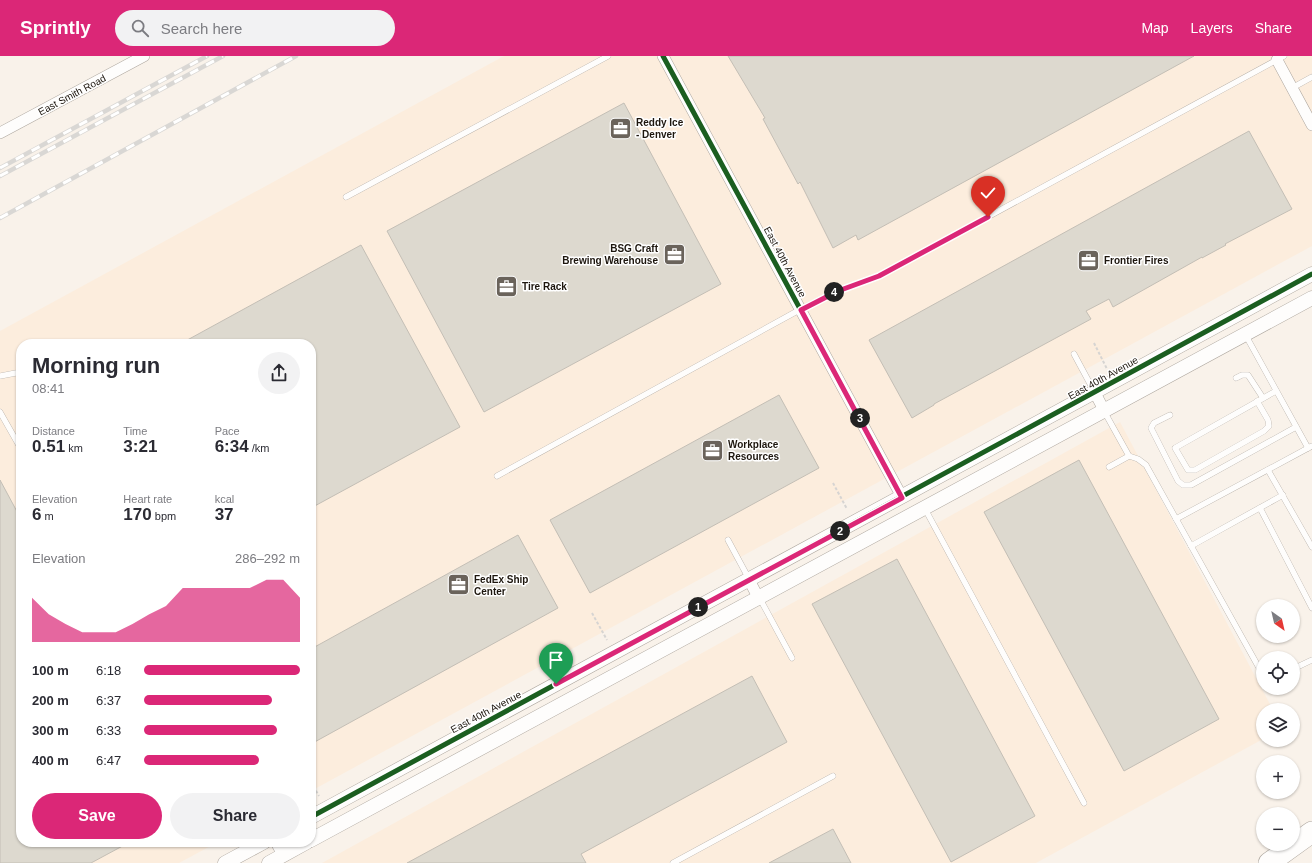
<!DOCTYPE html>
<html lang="en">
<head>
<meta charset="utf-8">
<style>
	body { margin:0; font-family:Helvetica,sans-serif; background:#f2f2f3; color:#2b2b33; height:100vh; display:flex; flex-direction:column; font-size:15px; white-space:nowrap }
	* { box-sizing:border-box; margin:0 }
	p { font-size:13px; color:#7c7c81 }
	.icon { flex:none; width:22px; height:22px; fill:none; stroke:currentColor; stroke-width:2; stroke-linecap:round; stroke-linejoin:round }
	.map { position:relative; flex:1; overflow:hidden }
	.drawer { position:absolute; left:16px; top:283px; width:300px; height:508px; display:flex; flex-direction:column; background:#fff; border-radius:16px; box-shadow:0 1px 3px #0004 }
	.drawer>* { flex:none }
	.needle { width:26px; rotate:146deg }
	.buttons { position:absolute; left:1256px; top:543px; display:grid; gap:8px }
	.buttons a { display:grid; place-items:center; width:44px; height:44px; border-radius:50%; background:#fff; box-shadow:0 1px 3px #0004; font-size:20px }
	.pin { position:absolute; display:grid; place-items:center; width:34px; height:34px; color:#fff; margin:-41px -17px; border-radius:50% 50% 50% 0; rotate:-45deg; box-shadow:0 0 4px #0007 }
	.pin .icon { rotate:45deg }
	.km { position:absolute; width:20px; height:20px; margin:-10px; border-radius:50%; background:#222; color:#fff; font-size:11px; line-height:20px; text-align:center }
	.round { display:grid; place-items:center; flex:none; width:42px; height:42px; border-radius:21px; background:#f2f2f3 }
	.summary { display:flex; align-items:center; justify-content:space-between; height:68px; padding:0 16px }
	h1 { font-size:22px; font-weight:700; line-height:30px }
	.stats { display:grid; grid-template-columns:repeat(3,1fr); gap:6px; height:68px; padding:4px 16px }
	.stats div { display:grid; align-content:center }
	.stats b { font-size:17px; font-weight:700 }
	.stats small { font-size:11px; font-weight:400 }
	.stats p { font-size:11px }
	.chart { height:112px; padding:8px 16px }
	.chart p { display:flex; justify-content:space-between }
	.chart svg { width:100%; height:72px; margin-top:4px; fill:#db2777; opacity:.7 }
	.cta { display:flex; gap:8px; margin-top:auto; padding:8px 16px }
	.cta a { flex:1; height:46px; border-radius:24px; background:#db2777; color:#fff; font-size:16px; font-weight:700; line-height:46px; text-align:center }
	.cta a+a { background:#f2f2f3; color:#2b2b33 }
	ul { padding:0 16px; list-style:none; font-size:13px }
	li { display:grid; grid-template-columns:64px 48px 1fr; align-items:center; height:30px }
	li i { height:10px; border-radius:5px; background:#db2777 }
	header { display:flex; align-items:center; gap:24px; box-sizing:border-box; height:56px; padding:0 20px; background:#db2777; color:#fff }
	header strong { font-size:19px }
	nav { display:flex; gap:22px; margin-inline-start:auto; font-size:14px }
	.search { width:280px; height:36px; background:#f2f2f3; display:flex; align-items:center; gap:10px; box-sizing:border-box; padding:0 14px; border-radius:22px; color:#7c7c81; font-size:15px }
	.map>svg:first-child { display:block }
	.built { fill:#fceddd }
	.building { fill:#ddd9cf; stroke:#c3beb5 }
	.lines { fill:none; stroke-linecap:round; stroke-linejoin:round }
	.service-casing { stroke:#ada69e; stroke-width:6 }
	.minor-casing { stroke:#ada69e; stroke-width:12 }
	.tertiary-casing { stroke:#ada69e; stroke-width:15 }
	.motorway-casing { stroke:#ada69e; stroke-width:22 }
	.path { stroke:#d6d4d2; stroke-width:2; stroke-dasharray:3 2; stroke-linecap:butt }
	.service { stroke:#fefdfc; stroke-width:5.5 }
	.minor { stroke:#fefdfc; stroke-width:11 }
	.tertiary { stroke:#fefdfc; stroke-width:14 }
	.motorway { stroke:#fefdfc; stroke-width:21 }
	.rail-casing { stroke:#d9d7d4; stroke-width:4.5 }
	.rail { stroke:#fff; stroke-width:3; stroke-dasharray:9; stroke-linecap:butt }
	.cycleway-casing { stroke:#fff; stroke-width:8 }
	.cycleway { stroke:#1b5e20; stroke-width:5 }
	.route-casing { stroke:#fff; stroke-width:8 }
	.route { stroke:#db2777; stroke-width:5 }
	.labels { text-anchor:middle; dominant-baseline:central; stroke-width:3; stroke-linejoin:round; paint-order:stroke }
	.street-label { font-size:10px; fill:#1d160e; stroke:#fff }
	.poi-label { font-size:10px; font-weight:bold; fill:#1d160e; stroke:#fff; text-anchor:start }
</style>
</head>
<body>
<header>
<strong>Sprintly</strong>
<div class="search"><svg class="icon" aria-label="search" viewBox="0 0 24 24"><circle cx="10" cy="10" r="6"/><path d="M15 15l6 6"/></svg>Search here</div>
<nav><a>Map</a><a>Layers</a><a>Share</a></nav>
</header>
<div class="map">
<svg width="1312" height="807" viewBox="0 0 1312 807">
	<rect width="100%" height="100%" fill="#f9f2ea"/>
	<g class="built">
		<polygon points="504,0 1312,0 1312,190 311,735 311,288 21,288 21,786 218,786 179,807 0,807 0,275"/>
		<polygon points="1120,366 1273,654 1263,654 1263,683 1036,807 322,807"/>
	</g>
	<g class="building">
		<polygon points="728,0 1194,0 858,184 856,179 833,192 800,126 798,128 763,63 765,62"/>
		<polygon points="624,47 721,228 484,356 387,175"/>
		<polygon points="1249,75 1292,153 1225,188 1226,189 1202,202 1202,201 1113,251 1109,243 1086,255 1091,263 934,348 934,349 912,362 869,284"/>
		<polygon points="361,189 460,371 311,452 311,288 180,288"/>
		<polygon points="779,339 819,412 590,537 550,464"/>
		<polygon points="1079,404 1219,663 1124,715 984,456"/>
		<polygon points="0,424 21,463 21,786 130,786 91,807 0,807"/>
		<polygon points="518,479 558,552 311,688 311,593"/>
		<polygon points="897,503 1035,760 951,806 812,548"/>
		<polygon points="752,620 787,686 581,798 586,807 407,807"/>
		<polygon points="833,773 851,807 769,807"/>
	</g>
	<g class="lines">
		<defs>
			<g id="service">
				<polyline points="1292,32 1312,21"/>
				<polyline points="346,141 608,0"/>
				<polyline points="1245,278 1308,392"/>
				<polyline points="1074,298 1095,337"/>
				<polyline points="0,320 21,316"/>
				<polyline points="1236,322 1242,319 1248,319 1263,342"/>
				<polyline points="1257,345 1268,364 1269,370 1264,375 1195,414 1188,414 1175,392 1276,335"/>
				<polyline points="1104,355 1129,400 1138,403 1146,409 1263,619"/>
				<polyline points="0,356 21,393"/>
				<polyline points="1170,359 1154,367 1151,372 1178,425 1183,429 1191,429 1296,371"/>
				<polyline points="1109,411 1129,400"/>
				<polyline points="1268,414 1312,491"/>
				<polyline points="497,420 801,253 838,235 879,220 1284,0"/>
				<polyline points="924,451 1084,747"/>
				<polyline points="1260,452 1312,552"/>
				<polyline points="1176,463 1312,390"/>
				<polyline points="728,484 749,523"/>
				<polyline points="1191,490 1283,439"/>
				<polyline points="759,541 792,602"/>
				<polyline points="1293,613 1312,604"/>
				<polyline points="673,807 833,720"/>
			</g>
			<g id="minor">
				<polyline points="663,0 902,441"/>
				<polyline points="1277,4 1312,69"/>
				<polyline points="0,77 144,0"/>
				<polyline points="1095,337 1104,354"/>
				<polyline points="749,524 758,541"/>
				<polyline points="276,786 283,799"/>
			</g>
			<g id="tertiary">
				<polyline points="311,761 1312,218"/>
				<polyline points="311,784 1312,242"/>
				<polyline points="225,807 264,786"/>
				<polyline points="269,807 307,786"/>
			</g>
			<polyline id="motorway" points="1269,807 1312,776"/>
		</defs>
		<use href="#service" class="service-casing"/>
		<use href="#minor" class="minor-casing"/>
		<use href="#tertiary" class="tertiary-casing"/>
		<use href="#motorway" class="motorway-casing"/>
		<g class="path">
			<polyline points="1094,287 1107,313"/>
			<polyline points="833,427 847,453"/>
			<polyline points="592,557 607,584"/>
			<polyline points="311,726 319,740"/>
		</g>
		<use href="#service" class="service"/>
		<use href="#minor" class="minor"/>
		<use href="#tertiary" class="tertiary"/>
		<use href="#motorway" class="motorway"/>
		<defs>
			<g id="rail">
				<polyline points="0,112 207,0"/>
				<polyline points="0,120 223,0"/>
				<polyline points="0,162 296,0"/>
			</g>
		</defs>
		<use href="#rail" class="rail-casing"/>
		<use href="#rail" class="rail"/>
		<defs>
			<g id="cycleway">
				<polyline points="663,0 902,441"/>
				<polyline points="311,761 1312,218"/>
			</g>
		</defs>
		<use href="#cycleway" class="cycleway-casing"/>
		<use href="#cycleway" class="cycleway"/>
	</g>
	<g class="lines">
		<defs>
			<polyline id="route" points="556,628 902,442 801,254 838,235 879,220 988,161"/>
		</defs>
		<use href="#route" class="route-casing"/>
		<use href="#route" class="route"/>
	</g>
	<defs>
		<symbol id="office-square" viewBox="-11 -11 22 22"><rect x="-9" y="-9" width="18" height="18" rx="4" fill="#6a635b" stroke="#fff"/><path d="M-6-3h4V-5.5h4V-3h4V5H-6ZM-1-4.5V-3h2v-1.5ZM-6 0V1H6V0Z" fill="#fff"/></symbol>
	</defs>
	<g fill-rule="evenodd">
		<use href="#office-square" x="608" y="60" width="25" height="25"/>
		<use href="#office-square" x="662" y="186" width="25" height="25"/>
		<use href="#office-square" x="1076" y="192" width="25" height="25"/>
		<use href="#office-square" x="494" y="218" width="25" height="25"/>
		<use href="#office-square" x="700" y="382" width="25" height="25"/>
		<use href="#office-square" x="446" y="516" width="25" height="25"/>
	</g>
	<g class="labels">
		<g class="street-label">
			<text transform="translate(72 39) rotate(-28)">East Smith Road</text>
			<text transform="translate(785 206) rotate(62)">East 40th Avenue</text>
			<text transform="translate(1103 322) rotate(-29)">East 40th Avenue</text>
			<text transform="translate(486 656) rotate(-28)">East 40th Avenue</text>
		</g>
		<g class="poi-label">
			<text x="636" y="66">Reddy Ice<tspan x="636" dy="12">- Denver</tspan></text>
			<text x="658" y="192" text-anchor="end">BSG Craft<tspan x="658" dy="12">Brewing Warehouse</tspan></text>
			<text x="1104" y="204">Frontier Fires</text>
			<text x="522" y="230">Tire Rack</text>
			<text x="728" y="388">Workplace<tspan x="728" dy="12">Resources</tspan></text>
			<text x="474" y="523">FedEx Ship<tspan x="474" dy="12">Center</tspan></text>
		</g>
	</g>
</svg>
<div class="buttons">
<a><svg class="needle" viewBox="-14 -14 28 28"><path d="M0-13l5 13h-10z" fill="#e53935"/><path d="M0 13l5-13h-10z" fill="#7c7c81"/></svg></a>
<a><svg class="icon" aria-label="locate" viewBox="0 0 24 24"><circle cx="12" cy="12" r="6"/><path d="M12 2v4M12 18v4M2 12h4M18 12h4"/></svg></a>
<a><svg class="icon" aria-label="layers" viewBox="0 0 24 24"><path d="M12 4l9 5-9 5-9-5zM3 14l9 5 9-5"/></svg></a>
<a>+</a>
<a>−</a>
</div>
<div class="pin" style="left:556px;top:628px;background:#1e9e55"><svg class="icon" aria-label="arrive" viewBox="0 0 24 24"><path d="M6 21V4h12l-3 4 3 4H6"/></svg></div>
<div class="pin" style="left:988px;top:161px;background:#d93025"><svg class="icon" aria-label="check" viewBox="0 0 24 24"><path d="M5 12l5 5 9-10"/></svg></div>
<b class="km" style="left:698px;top:551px">1</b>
<b class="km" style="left:840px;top:475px">2</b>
<b class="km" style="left:860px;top:362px">3</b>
<b class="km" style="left:834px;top:236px">4</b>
<section class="drawer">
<div class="summary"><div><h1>Morning run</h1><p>08:41</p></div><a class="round"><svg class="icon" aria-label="share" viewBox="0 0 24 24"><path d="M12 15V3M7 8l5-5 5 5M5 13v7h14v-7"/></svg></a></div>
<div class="stats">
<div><p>Distance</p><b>0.51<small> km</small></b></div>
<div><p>Time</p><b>3:21</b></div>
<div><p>Pace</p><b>6:34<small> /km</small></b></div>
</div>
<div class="stats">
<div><p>Elevation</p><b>6<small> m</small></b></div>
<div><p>Heart rate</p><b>170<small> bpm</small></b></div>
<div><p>kcal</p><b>37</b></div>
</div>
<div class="chart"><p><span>Elevation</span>286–292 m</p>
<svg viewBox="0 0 160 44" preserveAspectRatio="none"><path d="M0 44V17L10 27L20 33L30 38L40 38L50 38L60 33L70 27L80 22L90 11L100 11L110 11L120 11L130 11L140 6L150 6L160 17V44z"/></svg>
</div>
<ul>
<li><b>100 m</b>6:18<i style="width:100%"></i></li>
<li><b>200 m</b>6:37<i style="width:82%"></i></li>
<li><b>300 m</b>6:33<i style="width:85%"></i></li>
<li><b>400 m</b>6:47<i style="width:74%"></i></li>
</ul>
<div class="cta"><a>Save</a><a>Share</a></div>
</section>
</div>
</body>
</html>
